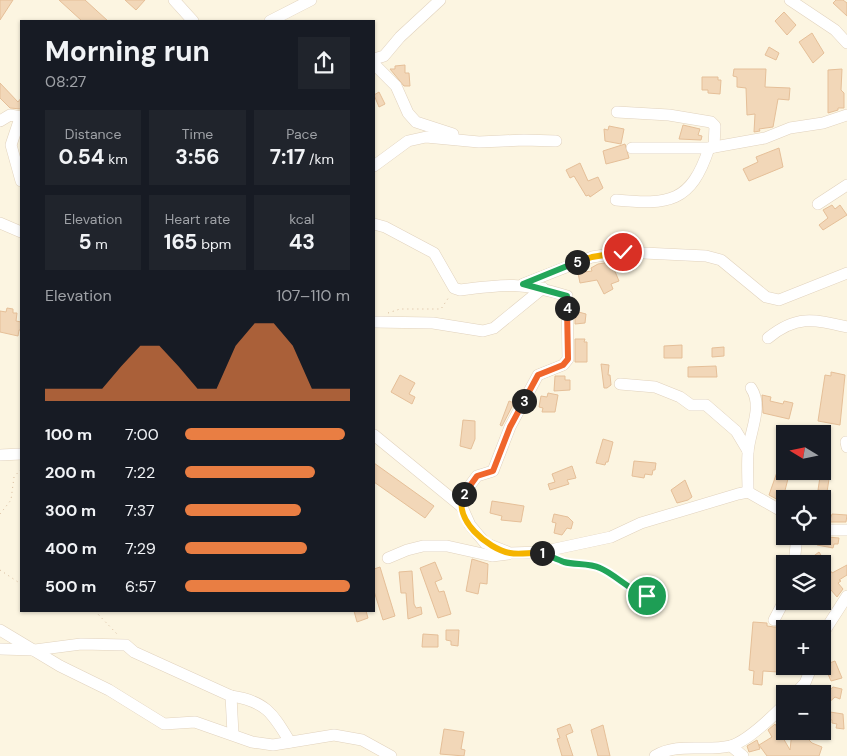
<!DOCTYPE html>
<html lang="en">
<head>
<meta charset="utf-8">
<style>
	body { margin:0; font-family:"DM Sans",sans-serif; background:#20242c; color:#f1f3f6; height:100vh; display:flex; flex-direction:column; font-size:19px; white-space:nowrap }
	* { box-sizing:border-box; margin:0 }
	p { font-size:16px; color:#9ea1a6 }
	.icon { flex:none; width:28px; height:28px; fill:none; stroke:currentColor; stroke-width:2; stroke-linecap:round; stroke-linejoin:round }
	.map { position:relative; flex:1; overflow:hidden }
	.side { position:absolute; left:20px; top:20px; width:355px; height:592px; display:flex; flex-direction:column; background:#171b24; border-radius:0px; box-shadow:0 1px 4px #0004 }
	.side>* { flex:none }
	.needle { width:32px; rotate:280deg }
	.controls { position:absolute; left:776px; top:425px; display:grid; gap:10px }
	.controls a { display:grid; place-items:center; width:55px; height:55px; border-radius:0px; background:#171b24; box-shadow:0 1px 4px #0004; font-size:25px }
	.pin { position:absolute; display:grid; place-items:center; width:42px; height:42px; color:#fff; margin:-21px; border:2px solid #fff; border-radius:50%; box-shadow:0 1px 5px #0007 }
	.km { position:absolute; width:25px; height:25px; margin:-12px; border-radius:50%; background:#222; color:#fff; font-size:14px; line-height:25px; text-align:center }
	.round { display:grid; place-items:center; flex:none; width:52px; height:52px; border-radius:0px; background:#20242c }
	.headline { display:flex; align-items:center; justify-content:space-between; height:85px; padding:0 25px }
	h1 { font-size:28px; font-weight:700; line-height:38px }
	.stats { display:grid; grid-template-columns:repeat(3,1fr); gap:8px; height:85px; padding:5px 25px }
	.stats div { display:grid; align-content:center; border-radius:0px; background:#20242c; text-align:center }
	.stats b { font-size:21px; font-weight:700 }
	.stats small { font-size:14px; font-weight:400 }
	.stats p { font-size:14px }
	.chart { height:140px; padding:10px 25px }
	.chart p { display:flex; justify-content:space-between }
	.chart svg { width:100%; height:90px; margin-top:5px; fill:#e97e43; opacity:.7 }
	ul { padding:0 25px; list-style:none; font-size:16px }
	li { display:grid; grid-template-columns:80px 60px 1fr; align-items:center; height:38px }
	li i { height:12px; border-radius:6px; background:#e97e43 }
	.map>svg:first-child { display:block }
	.building { fill:#f2d7b8; stroke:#e5bf98 }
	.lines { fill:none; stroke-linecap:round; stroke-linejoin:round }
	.minor-casing { stroke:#e1d2bd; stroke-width:12 }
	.path { stroke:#d7ba9b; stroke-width:1; stroke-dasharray:1 4; stroke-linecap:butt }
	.minor { stroke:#fff; stroke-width:11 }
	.split-1-casing { stroke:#fff; stroke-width:10 }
	.split-2-casing { stroke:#fff; stroke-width:10 }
	.split-3-casing { stroke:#fff; stroke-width:10 }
	.split-4-casing { stroke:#fff; stroke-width:10 }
	.split-5-casing { stroke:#fff; stroke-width:10 }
	.split-6-casing { stroke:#fff; stroke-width:10 }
	.split-1 { stroke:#22a559; stroke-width:6 }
	.split-2 { stroke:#f5b400; stroke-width:6 }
	.split-3 { stroke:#f0652b; stroke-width:6 }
	.split-4 { stroke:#f0652b; stroke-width:6 }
	.split-5 { stroke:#22a559; stroke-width:6 }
	.split-6 { stroke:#f5b400; stroke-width:6 }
</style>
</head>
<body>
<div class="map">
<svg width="847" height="756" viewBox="0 0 847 756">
	<rect width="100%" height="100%" fill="#fcf5e1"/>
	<g class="building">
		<polygon points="0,0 13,0 0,20"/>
		<polygon points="59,0 85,0 108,21 82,21"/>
		<polygon points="125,0 145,0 136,10"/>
		<polygon points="836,0 843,0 847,3 847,16 833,3"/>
		<polygon points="784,12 796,25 787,35 775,21"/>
		<polygon points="812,33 824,53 813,63 799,42"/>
		<polygon points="769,47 779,53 776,60 765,55"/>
		<polygon points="405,65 405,73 409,73 410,86 404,86 390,69 395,69 395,66"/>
		<polygon points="734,69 766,69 765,87 790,88 789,100 778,99 773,127 759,129 760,131 754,132 755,114 747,115 746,88 737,87 737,77 733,76"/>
		<polygon points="842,69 841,90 844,93 844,108 838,108 838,110 828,113 828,70"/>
		<polygon points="702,77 718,77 718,80 721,80 720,94 708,93 708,90 702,90"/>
		<polygon points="0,83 18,102 21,98 21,109 10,108 0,98"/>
		<polygon points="379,92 385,104 379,107 374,95"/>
		<polygon points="683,125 700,129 698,135 702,136 701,140 679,139"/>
		<polygon points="609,126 624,129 621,144 605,141 604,129 608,130"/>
		<polygon points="625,144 629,158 606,164 603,151"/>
		<polygon points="779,148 783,167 749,181 743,169 758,162 756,157"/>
		<polygon points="580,163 588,181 598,177 603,188 590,197 589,195 586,196 574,176 570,178 566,170"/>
		<polygon points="832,205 835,209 840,205 847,215 823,230 819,225 828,218 823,210"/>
		<polygon points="611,262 619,281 611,284 613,289 604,294 597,280 580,283 578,273 592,271 591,268 598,264"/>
		<polygon points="7,308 13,309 13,313 17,313 16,321 21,322 21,330 19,330 18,336 0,332 0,311 6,312"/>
		<polygon points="575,311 586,314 585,323 575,324"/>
		<polygon points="575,339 585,339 584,342 587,342 587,362 575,362"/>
		<polygon points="682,345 682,358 664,358 664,346"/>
		<polygon points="724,347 724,356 712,357 712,348"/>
		<polygon points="601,364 609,365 608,375 610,375 611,385 607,388 604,388"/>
		<polygon points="716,366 717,377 688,377 688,367"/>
		<polygon points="831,372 845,375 840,425 818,421 825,375 831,376"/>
		<polygon points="400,375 415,383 409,394 415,397 412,404 391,392"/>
		<polygon points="555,376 565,376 565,380 570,380 570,390 554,391"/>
		<polygon points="548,393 558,395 555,412 542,412 543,408 539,407 541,396 547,397"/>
		<polygon points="762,395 771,397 770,401 783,404 784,401 793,403 789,419 763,413"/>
		<polygon points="509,401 514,403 502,426 500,425"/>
		<polygon points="463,420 475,421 475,439 471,449 460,446"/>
		<polygon points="603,439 613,442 608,462 606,462 605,465 596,463"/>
		<polygon points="783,455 785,455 785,471 790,471 782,502 769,495"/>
		<polygon points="634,461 656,463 655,470 653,470 652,475 645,474 644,478 632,476"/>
		<polygon points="374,463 434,506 425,518 374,482"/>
		<polygon points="572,466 576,478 567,480 569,484 550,490 548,484 555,482 552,474"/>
		<polygon points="820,477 829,479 827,492 818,490"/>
		<polygon points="685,480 692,497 688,500 677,503 671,490"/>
		<polygon points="492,501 524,506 521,522 501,520 502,516 490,513"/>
		<polygon points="554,514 568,517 573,522 571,529 567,528 562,535 554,533 556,523 552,522"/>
		<polygon points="832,514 847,515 846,522 829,522"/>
		<polygon points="815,536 839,538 838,544 834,544 833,548 817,545"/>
		<polygon points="819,552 832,573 847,565 847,575 839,580 841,581 838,583 843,589 837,597 831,590 829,593 823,590 827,583 822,576 822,564 815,564 811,558"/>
		<polygon points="472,559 488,564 487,584 480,583 478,594 466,591"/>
		<polygon points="435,562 442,579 435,582 439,592 444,591 451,614 438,618 420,568"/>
		<polygon points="380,567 395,616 383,620 374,591 374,569"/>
		<polygon points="412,571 414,604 416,608 421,607 422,614 408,619 406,593 401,593 399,572"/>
		<polygon points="354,611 366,611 368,618 357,622"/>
		<polygon points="753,622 767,623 767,626 774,627 781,627 778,672 763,671 762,685 753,684 754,671 749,670"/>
		<polygon points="446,630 459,630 458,646 451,645 451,641 446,640"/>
		<polygon points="423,634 438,635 438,647 422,647"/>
		<polygon points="835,661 842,678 831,681 824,665"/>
		<polygon points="833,687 842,689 840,699 835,697 825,706 822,703 822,697"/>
		<polygon points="830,712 843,714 844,729 836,728 837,724 832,723 832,720 829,719"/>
		<polygon points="570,724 573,732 566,735 573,756 562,756 557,739 560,738 557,729"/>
		<polygon points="775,724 790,750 792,731 800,731 812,743 822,747 819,756 767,756 759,745 772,737 768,730"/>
		<polygon points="603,725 610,756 598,756 591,730"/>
		<polygon points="444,729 464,732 461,749 465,750 464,756 440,754"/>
		<polygon points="757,740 760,749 749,752 747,746"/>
	</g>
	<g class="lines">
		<defs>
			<g id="minor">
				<polyline points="174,0 193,21"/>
				<polyline points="790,0 835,30 847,43"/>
				<polyline points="270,21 311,0"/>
				<polyline points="374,59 384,56 400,37 440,0"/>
				<polyline points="374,64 396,86 408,113 416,122 453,134"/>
				<polyline points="617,112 669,115 711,122 715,126 714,147"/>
				<polyline points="0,121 10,115 21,117"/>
				<polyline points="19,121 11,145 21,181"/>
				<polyline points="632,148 709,148 765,138 790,128 823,123 847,115"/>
				<polyline points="374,166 408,141 426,137 479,142 524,140 556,141"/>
				<path d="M616,200C669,205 691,203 709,148"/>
				<polyline points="818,204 847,185"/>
				<polyline points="0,223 21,232"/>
				<path d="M374,224L385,227L434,253L454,288L460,290C505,284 523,282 567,296L568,359L563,365L538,375L510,427L493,471L477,476L465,492L462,507"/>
				<polyline points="523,284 592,257 623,252 706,256 721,260 766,297 779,300 847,273"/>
				<polyline points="374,322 433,323 483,331 494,328 543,288"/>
				<path d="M768,338C796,315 813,319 847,327"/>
				<polyline points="620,384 655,387 680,397 691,405 706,405 736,431 748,451"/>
				<polyline points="374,435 462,507 470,525 485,543 510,553 541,552 611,537 641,523 738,494 748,492 785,513"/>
				<polyline points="846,442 847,447"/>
				<polyline points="0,455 21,454"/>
				<path d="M748,492C748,479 747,466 748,453C749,432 764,407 751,388"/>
				<polyline points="822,530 847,530"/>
				<polyline points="388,558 407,550 423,546 447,546 492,556 508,554"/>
				<polyline points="794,564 797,536"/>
				<polyline points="774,620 785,599"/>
				<polyline points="0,630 60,666 109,690 164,724 195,722 252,742 273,745 334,735 362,740 391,756"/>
				<polyline points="822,635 847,596"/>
				<polyline points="0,649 35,650 81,644 126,645 134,652 231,696 233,734"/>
				<polyline points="795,694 805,683 812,666"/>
				<path d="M231,696C266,701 273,714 290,742"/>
				<polyline points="731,746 743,756"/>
				<path d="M655,756C678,742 705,752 730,746C747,742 773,716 785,704"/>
			</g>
		</defs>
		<use href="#minor" class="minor-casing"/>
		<g class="path">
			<polyline points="388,313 400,309 441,309 449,297"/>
			<polyline points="0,514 11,500 14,477 21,469"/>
			<path d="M557,559C571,564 587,562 600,568C615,575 632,592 647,596"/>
			<polyline points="0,570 21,584"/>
			<polyline points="95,611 117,634"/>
		</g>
		<use href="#minor" class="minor"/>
	</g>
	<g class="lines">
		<defs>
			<path id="split-1" d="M542,553C549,556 557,559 564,562C575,565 589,563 600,568C615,574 631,592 647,596"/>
			<path id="split-2" d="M464,494C452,519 488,549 510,553C520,555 532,552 542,553"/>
			<polyline id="split-3" points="464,494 477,476 493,471 510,427 524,401"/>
			<polyline id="split-4" points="524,401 538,375 563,365 568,359 567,308"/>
			<polyline id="split-5" points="567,308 567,296 523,284 577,262"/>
			<polyline id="split-6" points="577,262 592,257 623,252"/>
		</defs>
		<use href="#split-1" class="split-1-casing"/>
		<use href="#split-2" class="split-2-casing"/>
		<use href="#split-3" class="split-3-casing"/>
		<use href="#split-4" class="split-4-casing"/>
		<use href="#split-5" class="split-5-casing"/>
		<use href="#split-6" class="split-6-casing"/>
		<use href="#split-1" class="split-1"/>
		<use href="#split-2" class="split-2"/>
		<use href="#split-3" class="split-3"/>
		<use href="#split-4" class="split-4"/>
		<use href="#split-5" class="split-5"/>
		<use href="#split-6" class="split-6"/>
	</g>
</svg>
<div class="controls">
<a><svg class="needle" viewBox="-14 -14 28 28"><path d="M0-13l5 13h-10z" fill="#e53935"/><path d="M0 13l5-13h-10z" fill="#9ea1a6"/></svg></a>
<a><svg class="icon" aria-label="locate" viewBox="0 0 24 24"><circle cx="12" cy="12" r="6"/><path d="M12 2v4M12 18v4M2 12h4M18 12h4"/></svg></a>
<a><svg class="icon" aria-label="layers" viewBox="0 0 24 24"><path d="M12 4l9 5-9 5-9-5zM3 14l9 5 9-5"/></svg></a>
<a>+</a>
<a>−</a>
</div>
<div class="pin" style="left:647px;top:596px;background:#1e9e55"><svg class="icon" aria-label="arrive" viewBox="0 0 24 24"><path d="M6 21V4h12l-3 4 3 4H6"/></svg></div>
<div class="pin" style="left:623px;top:252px;background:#d93025"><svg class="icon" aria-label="check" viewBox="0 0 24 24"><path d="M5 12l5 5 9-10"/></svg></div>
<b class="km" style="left:542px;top:553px">1</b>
<b class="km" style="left:464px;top:494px">2</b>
<b class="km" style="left:524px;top:401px">3</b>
<b class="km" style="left:567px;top:308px">4</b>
<b class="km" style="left:577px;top:262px">5</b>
<section class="side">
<div class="headline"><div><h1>Morning run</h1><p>08:27</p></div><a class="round"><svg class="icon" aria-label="share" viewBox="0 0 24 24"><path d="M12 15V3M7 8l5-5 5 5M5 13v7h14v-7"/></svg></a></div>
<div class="stats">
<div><p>Distance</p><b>0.54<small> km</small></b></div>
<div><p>Time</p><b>3:56</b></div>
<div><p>Pace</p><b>7:17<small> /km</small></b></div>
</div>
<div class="stats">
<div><p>Elevation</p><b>5<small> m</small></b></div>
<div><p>Heart rate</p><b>165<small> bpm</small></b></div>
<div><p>kcal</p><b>43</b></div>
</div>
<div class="chart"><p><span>Elevation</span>107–110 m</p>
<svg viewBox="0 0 160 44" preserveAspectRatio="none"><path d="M0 44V38L10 38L20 38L30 38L40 27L50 17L60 17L70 27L80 38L90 38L100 17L110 6L120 6L130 17L140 38L150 38L160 38V44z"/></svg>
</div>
<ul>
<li><b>100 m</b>7:00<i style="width:97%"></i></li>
<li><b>200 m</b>7:22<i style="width:79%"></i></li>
<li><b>300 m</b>7:37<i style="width:70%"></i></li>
<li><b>400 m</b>7:29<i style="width:74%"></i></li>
<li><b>500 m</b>6:57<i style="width:100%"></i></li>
</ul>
</section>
</div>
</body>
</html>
